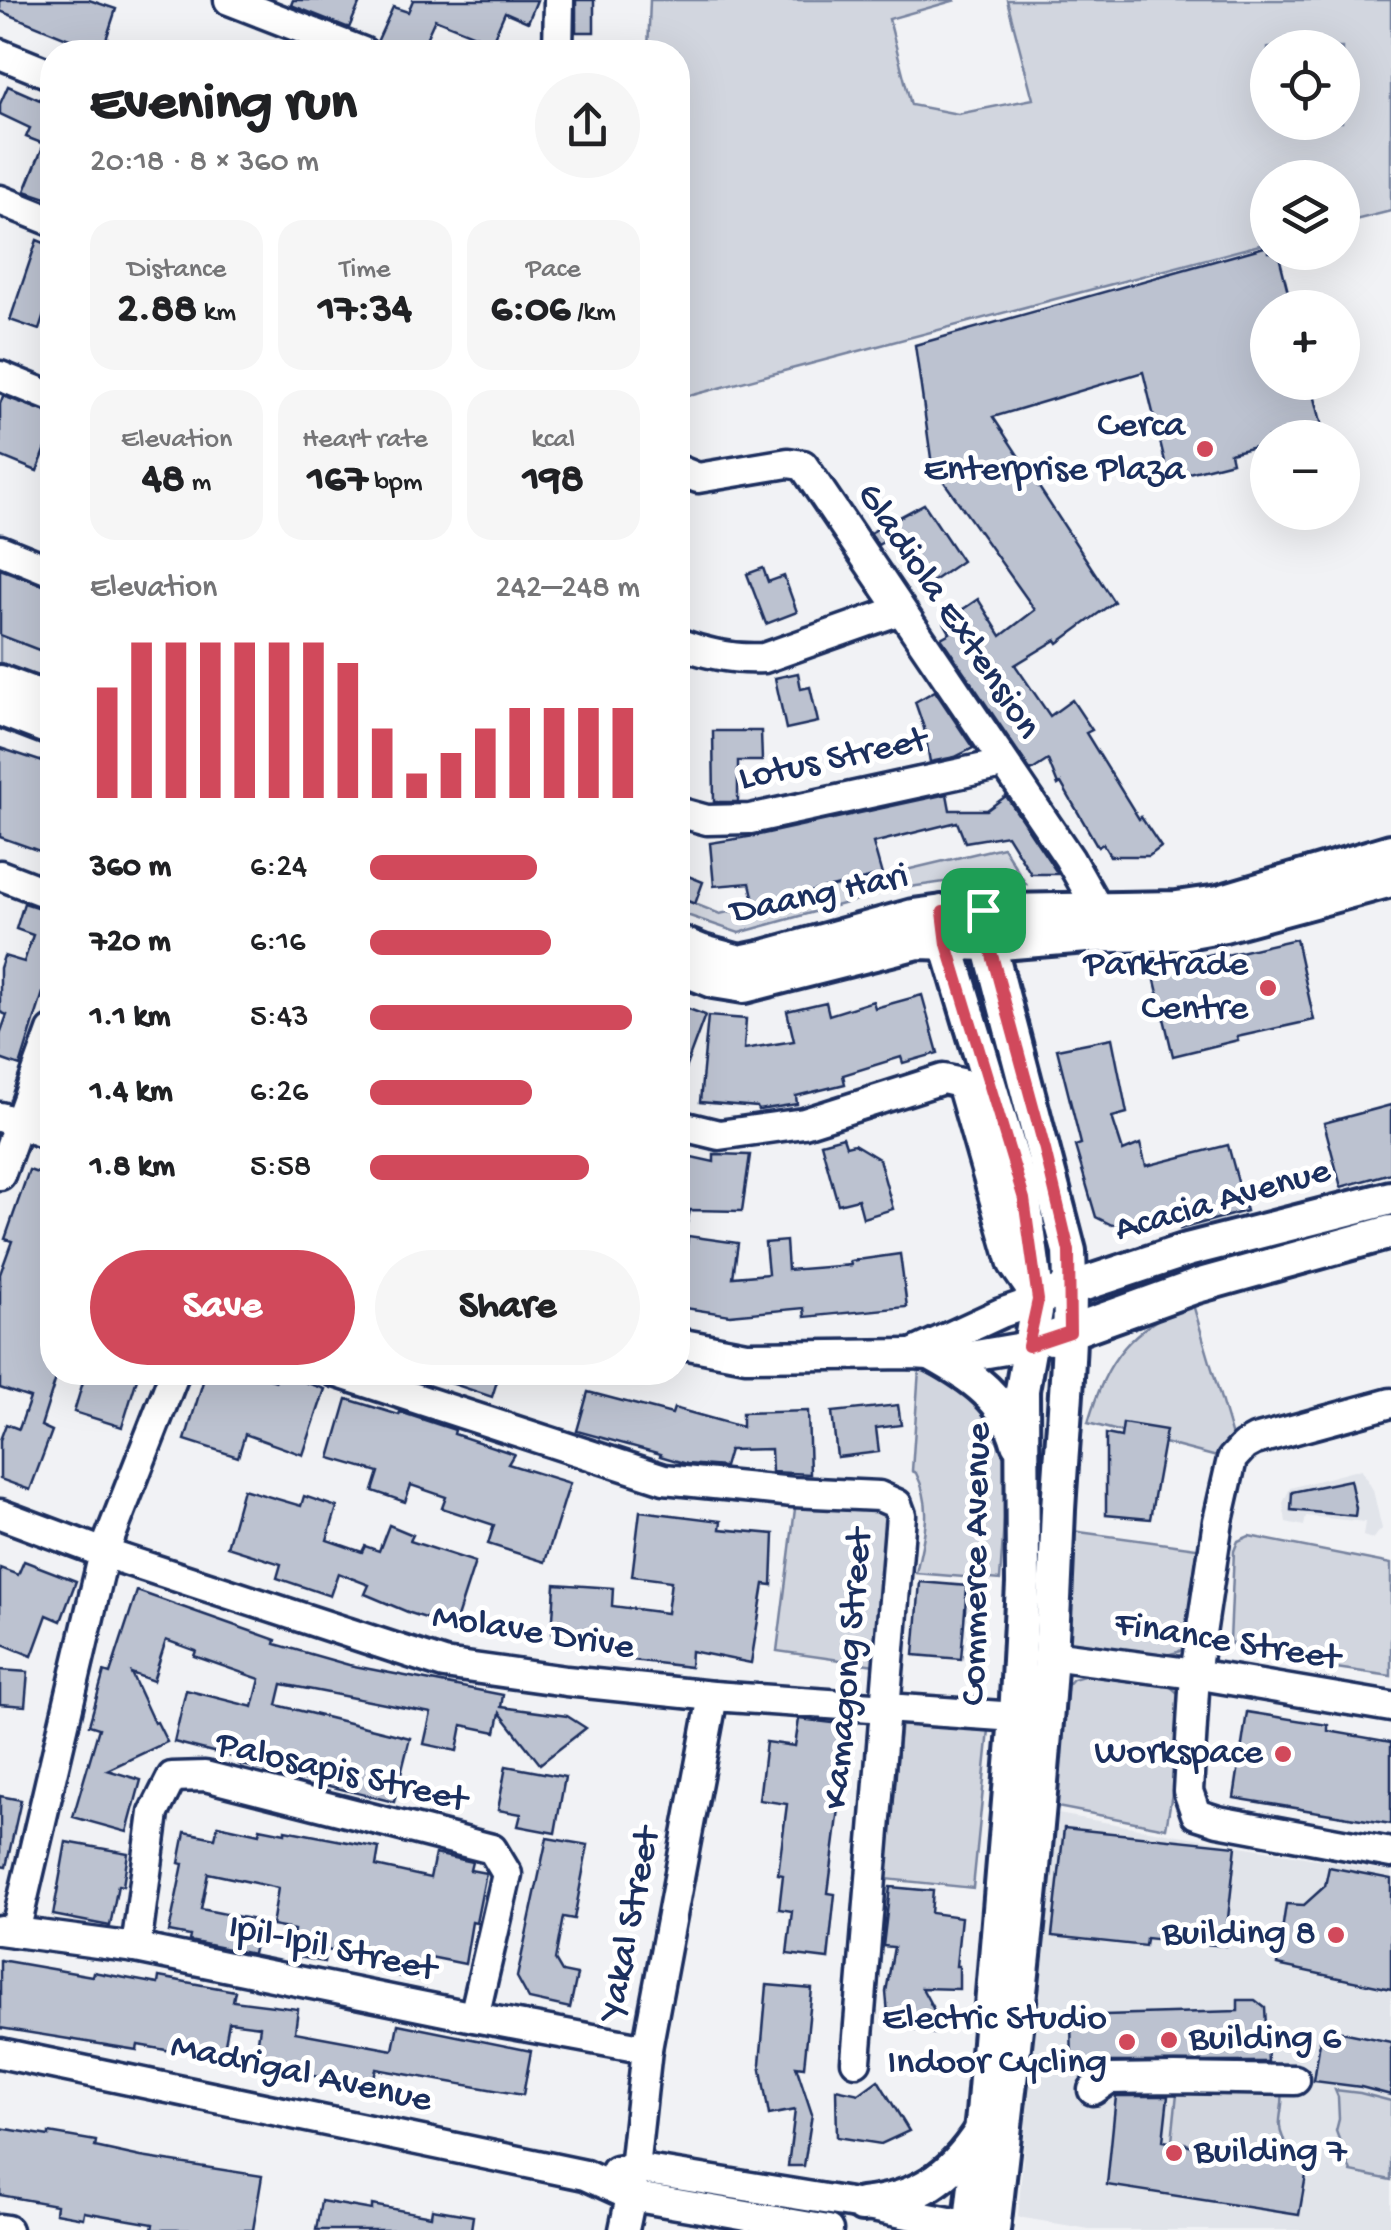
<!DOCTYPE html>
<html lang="en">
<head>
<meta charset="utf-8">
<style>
	body { margin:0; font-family:"Gochi Hand",sans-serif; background:#f6f6f6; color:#202124; height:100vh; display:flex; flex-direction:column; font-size:38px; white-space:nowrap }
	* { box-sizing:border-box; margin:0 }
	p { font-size:32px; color:#757577 }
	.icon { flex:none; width:55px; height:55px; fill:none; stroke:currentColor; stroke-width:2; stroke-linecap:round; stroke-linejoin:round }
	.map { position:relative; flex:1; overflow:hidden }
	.panel { position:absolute; left:40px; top:40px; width:650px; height:1345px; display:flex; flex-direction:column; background:#fff; border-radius:40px; box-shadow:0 10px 40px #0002 }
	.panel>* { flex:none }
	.tools { position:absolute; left:1250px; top:30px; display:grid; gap:20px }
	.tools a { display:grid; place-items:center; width:110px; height:110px; border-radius:50%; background:#fff; box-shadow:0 10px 40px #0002; font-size:50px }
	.pin { position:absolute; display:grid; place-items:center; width:85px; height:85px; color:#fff; margin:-42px; border-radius:20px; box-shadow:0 5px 15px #0006 }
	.round { display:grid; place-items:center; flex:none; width:105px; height:105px; border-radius:52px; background:#f6f6f6 }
	.headline { display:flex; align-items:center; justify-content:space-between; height:170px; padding:0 50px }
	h1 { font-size:55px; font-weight:800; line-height:75px }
	.figures { display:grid; grid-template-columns:repeat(3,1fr); gap:15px; height:170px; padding:10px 50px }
	.figures div { display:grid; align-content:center; border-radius:25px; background:#f6f6f6; text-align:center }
	.figures b { font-size:42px; font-weight:800 }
	.figures small { font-size:28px; font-weight:400 }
	.figures p { font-size:28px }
	.chart { height:280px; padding:20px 50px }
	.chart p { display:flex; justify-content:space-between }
	.chart svg { width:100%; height:180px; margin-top:10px; stroke:#d1495b; stroke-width:6 }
	.primary-button { display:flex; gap:20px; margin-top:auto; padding:20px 50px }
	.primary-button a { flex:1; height:115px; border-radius:60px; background:#d1495b; color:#fff; font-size:40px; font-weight:800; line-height:115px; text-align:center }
	.primary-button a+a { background:#f6f6f6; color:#202124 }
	ul { padding:0 50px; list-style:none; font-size:32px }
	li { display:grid; grid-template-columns:160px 120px 1fr; align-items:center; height:75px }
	li i { height:25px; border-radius:12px; background:#d1495b }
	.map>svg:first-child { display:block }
	.built { fill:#e1e4ea }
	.green { fill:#d2d6df; stroke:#76829e; stroke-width:2.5; fill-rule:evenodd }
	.building { fill:#bcc2d0; stroke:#1b2f5e; stroke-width:2.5 }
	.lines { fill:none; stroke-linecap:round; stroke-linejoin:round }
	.minor-casing { stroke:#1b2f5e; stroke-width:35 }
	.major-casing { stroke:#1b2f5e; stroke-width:40 }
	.minor { stroke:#fff; stroke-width:28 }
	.major { stroke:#fff; stroke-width:32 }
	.route-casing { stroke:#fff; stroke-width:20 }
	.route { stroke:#d1495b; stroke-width:12 }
	.poi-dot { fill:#d1495b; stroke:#fff; stroke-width:4 }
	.labels { text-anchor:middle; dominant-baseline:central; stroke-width:10; stroke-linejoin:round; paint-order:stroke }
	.poi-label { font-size:38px; fill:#1b2f5e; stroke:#fff; text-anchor:end }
	.street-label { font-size:38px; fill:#1b2f5e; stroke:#fff }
</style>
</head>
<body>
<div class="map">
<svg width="1391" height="2230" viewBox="0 0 1391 2230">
	<rect width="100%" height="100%" fill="#f1f2f5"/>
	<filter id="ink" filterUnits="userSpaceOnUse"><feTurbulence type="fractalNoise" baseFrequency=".01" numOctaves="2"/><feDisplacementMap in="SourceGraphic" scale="20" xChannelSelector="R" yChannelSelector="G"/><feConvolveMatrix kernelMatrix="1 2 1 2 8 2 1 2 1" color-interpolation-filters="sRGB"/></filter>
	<g filter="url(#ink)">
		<g class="built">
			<polygon points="1361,1469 1373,1490 1382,1529 1372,1539 1363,1536 1365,1522 1306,1516 1304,1526 1286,1522 1283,1503 1290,1488"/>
			<polygon points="1052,1813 1391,1872 1391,2230 1095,2230 1018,2217"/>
		</g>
		<g class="green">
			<path d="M650,0H956L889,19L911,105L958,114L1033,99L1007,0H1391V211L1343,223L1342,178H1268L1267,243L693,395L678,394V52H648ZM1268,48H1342V122H1268Z"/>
			<polygon points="0,635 52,655 52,682 0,663"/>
			<polygon points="1003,847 1026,884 958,880 896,889 739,933 678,912 678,897 720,914"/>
			<path d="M1192,1301L1233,1440L1221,1458L1088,1423C1108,1355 1129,1331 1192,1301Z"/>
			<path d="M919,1369L964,1390L999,1419L1009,1450L1000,1580L916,1573C924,1535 934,1509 916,1473L912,1471Z"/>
			<polygon points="796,1501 888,1511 888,1544 875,1665 777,1651"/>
			<polygon points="1072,1531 1204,1549 1188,1645 1178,1652 1159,1657 1064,1643"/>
			<polygon points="1249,1536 1391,1564 1391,1676 1240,1654 1230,1641 1234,1551 1238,1541"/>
			<polygon points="1087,1675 1171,1687 1180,1695 1186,1713 1166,1828 1057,1807 1066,1687 1073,1679"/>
			<polygon points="901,1721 989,1730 973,1888 885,1879"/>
			<path d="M1282,2089C1285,2108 1275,2122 1283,2138C1287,2148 1299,2154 1306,2162L1172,2141L1177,2093Z"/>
			<polygon points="1335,2090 1360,2093 1391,2101 1391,2180 1351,2172 1336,2131 1339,2119 1338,2097"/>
		</g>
		<g class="building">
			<polygon points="0,0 89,0 116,9 102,52 82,52 84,45 0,11"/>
			<polygon points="293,0 361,0 349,28 291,5"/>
			<polygon points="413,0 537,0 528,22 505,12 492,42 435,19 420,52 393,52 380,48 377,42 393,7 408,12"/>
			<rect x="576" y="0" width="18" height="32"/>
			<polygon points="8,86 40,100 44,91 52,92 52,200 25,191 44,144 26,137 30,128 0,114 0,104"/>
			<polygon points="37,240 52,246 52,291 39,330 10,320"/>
			<polygon points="1268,246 1268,252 1278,252 1292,308 1268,308 1268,382 1311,382 1323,430 1293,438 1268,438 1268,444 1230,453 1232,462 1169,478 1143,372 993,417 1114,602 1058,643 1056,640 1015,665 1050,716 1072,700 1092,730 1086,733 1139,819 1141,817 1161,847 1149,856 1110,856 1103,844 1098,847 1061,783 1058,785 1048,760 1031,771 941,638 950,633 944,622 978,599 1001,636 1035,610 932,465 915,345"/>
			<polygon points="3,396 52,414 52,433 37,471 0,456 0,404"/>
			<polygon points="924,504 962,561 926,586 909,573 912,571 891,537 878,545 870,533"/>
			<polygon points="763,568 768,582 784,576 797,612 766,624 747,574"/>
			<polygon points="0,569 52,588 52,655 0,635"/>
			<polygon points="798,673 801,689 810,687 818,722 786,729 775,678"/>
			<polygon points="935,691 973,748 955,757 930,762 924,728 915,702"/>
			<polygon points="713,731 761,731 762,761 738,761 738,802 714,802"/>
			<polygon points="0,748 52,765 52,841 48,854 0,837"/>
			<polygon points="947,794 950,810 987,810 1006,796 1058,874 1031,874 1007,835 965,842 957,822 873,843 882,875 755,905 750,883 714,886 710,843 754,836"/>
			<polygon points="678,872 703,882 695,904 678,897"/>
			<polygon points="24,903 52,912 52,964 20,1066 0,1059 0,1034 7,1015 0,1012 0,968 4,956 24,962 33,935 16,929"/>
			<polygon points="1296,939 1314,1020 1237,1037 1238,1040 1173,1056 1152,968 1217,953 1218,957"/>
			<polygon points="922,995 938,1053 903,1063 901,1057 843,1075 845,1084 796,1096 797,1104 758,1110 757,1107 700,1102 708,1016 746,1019 744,1049 794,1041 787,1011 826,1002 829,1015 873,1001 875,1008"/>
			<polygon points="678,1005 705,1015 679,1085 678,1085"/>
			<polygon points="1112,1038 1127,1113 1112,1117 1123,1151 1140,1144 1146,1166 1228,1145 1246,1211 1180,1229 1174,1205 1112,1225 1096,1217 1075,1146 1081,1144 1057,1049"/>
			<polygon points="1391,1105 1391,1173 1341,1187 1324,1123"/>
			<polygon points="843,1137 846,1146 854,1144 879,1159 893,1209 863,1218 858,1199 838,1204 821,1143"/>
			<polygon points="678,1154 714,1162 714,1154 750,1155 742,1211 690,1210 684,1238 678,1237"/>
			<polygon points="29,1170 52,1178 52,1372 58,1372 41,1426 52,1431 30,1490 0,1479 0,1440 6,1424 19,1429 30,1398 0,1388 0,1274 12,1241 5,1239"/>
			<polygon points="688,1236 738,1243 733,1277 768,1274 765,1243 786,1241 788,1270 851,1265 850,1261 900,1254 907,1307 805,1317 804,1308 730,1315 679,1307"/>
			<polygon points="86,1372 139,1372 122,1427 74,1412"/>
			<polygon points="206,1372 248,1372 276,1381 279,1373 325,1389 303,1455 245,1434 238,1457 185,1440"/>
			<polygon points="427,1372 500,1372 492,1397 427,1375"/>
			<polygon points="588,1392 672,1414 674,1408 742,1427 742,1413 808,1411 810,1474 772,1472 771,1449 729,1450 724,1467 687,1464 660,1456 661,1454 577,1431"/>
			<polygon points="347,1399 399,1415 400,1412 455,1430 454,1434 514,1454 508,1464 570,1483 545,1562 488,1544 494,1525 442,1508 446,1497 411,1485 405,1502 373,1491 379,1472 330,1458"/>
			<polygon points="898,1405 901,1425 876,1428 879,1452 837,1457 832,1412"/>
			<polygon points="1123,1423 1166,1430 1150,1519 1106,1515 1106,1434 1121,1437"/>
			<polygon points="1350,1480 1356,1508 1355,1516 1291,1510 1292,1492"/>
			<polygon points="243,1489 301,1506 304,1496 337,1507 327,1540 362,1552 365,1546 379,1551 389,1525 413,1535 410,1541 475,1562 454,1627 410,1613 365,1594 369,1585 338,1573 330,1596 277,1578 281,1564 227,1547"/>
			<polygon points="640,1511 721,1521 720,1529 774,1534 772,1585 764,1584 751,1663 691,1651 690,1667 623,1659 624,1642 552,1637 555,1584 613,1588 612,1606 667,1613 671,1581 632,1576"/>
			<polygon points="24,1561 76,1581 61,1621 47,1615 32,1656 0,1643 0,1568 18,1575"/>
			<polygon points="920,1582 967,1586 961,1659 914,1655"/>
			<polygon points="137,1591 276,1640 275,1644 349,1665 503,1695 501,1707 567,1716 586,1728 540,1764 500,1713 496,1732 462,1725 457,1751 424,1744 431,1713 282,1684 277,1705 410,1738 394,1802 239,1764 240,1759 174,1742 186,1690 253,1707 260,1679 194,1656 196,1651 166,1640 153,1681 131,1673 154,1723 157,1722 167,1742 107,1770 141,1780 127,1832 73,1817 99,1728 89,1725 104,1672 110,1674"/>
			<polygon points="0,1670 28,1672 25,1706 0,1704"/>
			<polygon points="1247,1712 1328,1725 1328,1731 1391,1742 1391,1824 1234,1798"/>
			<polygon points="799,1719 850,1725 828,1893 835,1894 828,1959 787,1954 792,1911 779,1909 783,1875 778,1874 787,1804 759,1800 766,1742 795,1746"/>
			<polygon points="506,1766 565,1777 555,1833 518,1826 521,1814 498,1810"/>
			<polygon points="0,1796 21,1800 6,1867 0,1866"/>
			<polygon points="218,1825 259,1834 260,1828 285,1833 285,1830 379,1848 376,1866 430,1878 435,1854 472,1862 470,1870 486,1873 476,1923 472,1922 465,1964 430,1957 426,1981 386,1974 388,1963 369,1960 371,1947 340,1941 338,1952 326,1950 324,1962 290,1955 294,1930 272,1926 278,1888 208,1873 201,1909 260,1921 253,1954 189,1941 190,1936 169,1932 183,1864 179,1863 185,1832 215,1838"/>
			<polygon points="1064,1828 1236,1846 1225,1946 1146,1938 1145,1946 1052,1936"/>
			<polygon points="547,1838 588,1845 574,1919 563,1917 555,1960 562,1972 577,1975 570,2008 529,1999 517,1977"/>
			<polygon points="66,1842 128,1853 123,1886 118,1885 110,1926 53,1915"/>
			<polygon points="1329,1867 1391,1879 1391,1989 1277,1965 1286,1904 1304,1905 1325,1886"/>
			<polygon points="890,1887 933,1891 931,1913 961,1917 956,1966 959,1966 959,1989 922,1988 943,2027 935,2034 889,2025 886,1992 894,1947 883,1946"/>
			<polygon points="0,1960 92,1976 93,1972 158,1984 159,1977 235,1991 233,2001 298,2009 295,2032 393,2050 398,2024 531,2051 523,2095 376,2069 372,2086 308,2075 310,2063 256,2056 260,2026 229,2022 222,2060 138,2045 137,2050 0,2028"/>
			<polygon points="767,1985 812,1989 804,2067 796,2066 812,2114 804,2166 788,2166 795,2110 769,2115 760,2064"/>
			<polygon points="1238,2000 1255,2000 1265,2008 1268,2062 1109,2062 1093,2069 1072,2070 1071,2016 1238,2011"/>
			<polygon points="1322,2028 1391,2042 1391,2095 1361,2087 1314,2081"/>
			<polygon points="878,2080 909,2131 881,2144 837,2137 836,2089 859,2094"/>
			<polygon points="1116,2096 1168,2096 1163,2141 1308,2164 1299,2215 1107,2185"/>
			<polygon points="0,2128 49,2136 49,2133 96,2141 95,2147 141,2157 262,2176 253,2230 152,2230 153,2224 84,2212 83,2218 55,2213 56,2205 0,2195"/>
			<polygon points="321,2201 372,2210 372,2205 431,2216 432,2209 473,2216 471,2230 316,2230"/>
		</g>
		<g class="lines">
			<defs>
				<g id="minor">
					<polyline points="229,0 363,52"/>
					<polyline points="558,52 559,0"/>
					<polyline points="0,54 52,75"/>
					<polyline points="0,200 52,221"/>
					<polyline points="0,376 52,397"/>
					<polyline points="678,470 698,478 788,463 803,465 1069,858 1098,909"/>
					<polyline points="0,550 52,571"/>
					<path d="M678,643C706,654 733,660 764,658L900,610"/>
					<polyline points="678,812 707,820 750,819 1003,764"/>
					<polyline points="0,875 52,895"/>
					<polyline points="0,1117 52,1136"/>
					<polyline points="678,1125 719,1135 804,1123 943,1079 961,1083 1013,1264 1038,1300 1001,1313 912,1354"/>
					<polyline points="0,1175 52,1031"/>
					<polyline points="678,1343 746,1356 912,1354 964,1357 1029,1346"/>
					<polyline points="335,1372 664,1479 793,1492 879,1496 897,1504 901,1515 856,2061"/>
					<polyline points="1391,1403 1255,1440 1244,1446 1232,1459 1218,1521 1195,1674 1188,1791 1196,1814 1218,1821 1391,1853"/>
					<polyline points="0,1514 104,1553 444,1664 566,1681 713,1696 1016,1717"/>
					<polyline points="1051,1655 1195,1674 1391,1707"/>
					<polyline points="0,1930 136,1948 474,2017 647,2049"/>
					<polyline points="15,1932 104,1553 175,1372"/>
					<polyline points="136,1948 154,1813 172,1777 205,1776 492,1849 507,1874 474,2017"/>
					<polyline points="0,2053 585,2175 631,2196 828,2230"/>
					<polyline points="1093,2090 1109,2079 1175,2078 1295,2080"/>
					<polyline points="616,2171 634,2168 862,2205 970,2226"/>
					<polyline points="0,2229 7,2230"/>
					<polyline points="624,2230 631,2196 647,2049 713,1696"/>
				</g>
				<g id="major">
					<polyline points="0,682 52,701"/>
					<polyline points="0,709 52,729"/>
					<path d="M983,911L989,944L1069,1251C1073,1337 1063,1424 1058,1510C1056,1558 1054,1606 1051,1654C1038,1847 1015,2038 993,2230"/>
					<polyline points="943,912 947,944 1024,1199 1038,1300 1022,1390 1023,1584 1016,1717 983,2114 970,2230"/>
					<polyline points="678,942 703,952 740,962 764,957 913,916 943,912 1177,908 1219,902 1391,851"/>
					<polyline points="678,967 713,981 744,986 918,942 989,944 1087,936 1181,933 1224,925 1391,880"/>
					<polyline points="1054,1294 1187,1250 1391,1198"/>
					<polyline points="1052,1338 1197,1286 1391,1232"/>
					<path d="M934,1355C972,1376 1006,1399 1018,1443"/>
					<path d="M862,2205C918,2199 951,2178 981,2131"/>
				</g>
			</defs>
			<use href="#minor" class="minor-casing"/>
			<use href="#major" class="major-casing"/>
			<use href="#minor" class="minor"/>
			<use href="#major" class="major"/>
		</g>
	</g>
	<g class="lines" filter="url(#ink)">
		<defs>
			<polygon id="route" points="983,910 989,944 1045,1150 1069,1251 1070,1332 1028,1346 1038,1300 1024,1199 947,944 943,912"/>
		</defs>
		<use href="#route" class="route-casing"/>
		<use href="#route" class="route"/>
	</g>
	<g class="poi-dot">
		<circle cx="1205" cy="449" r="10"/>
		<circle cx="1268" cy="988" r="10"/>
		<circle cx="1283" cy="1754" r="10"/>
		<circle cx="1336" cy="1935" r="10"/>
		<circle cx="1169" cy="2040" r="10"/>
		<circle cx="1127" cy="2042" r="10"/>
		<circle cx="1174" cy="2153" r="10"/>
	</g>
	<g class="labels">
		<g class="poi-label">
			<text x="1185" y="427">Cerca<tspan x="1185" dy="44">Enterprise Plaza</tspan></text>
			<text x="1248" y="966">Parktrade<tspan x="1248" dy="44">Centre</tspan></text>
			<text x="1263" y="1754">Workspace</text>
			<text x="1316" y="1935">Building 8</text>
			<text x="1107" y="2020">Electric Studio<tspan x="1107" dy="44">Indoor Cycling</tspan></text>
			<text x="1189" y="2040" text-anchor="start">Building 6</text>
			<text x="1194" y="2153" text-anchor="start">Building 7</text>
		</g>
		<g class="street-label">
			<text transform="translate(947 612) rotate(56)">Gladiola Extension</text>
			<text transform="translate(833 761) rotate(-12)">Lotus Street</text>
			<text transform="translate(820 896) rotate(-12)">Daang Hari</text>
			<text transform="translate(1223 1202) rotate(-16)">Acacia Avenue</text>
			<text transform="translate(978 1564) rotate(-89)">Commerce Avenue</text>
			<text transform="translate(533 1634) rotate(9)">Molave Drive</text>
			<text transform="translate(1227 1643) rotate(9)">Finance Street</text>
			<text transform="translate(850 1669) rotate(-85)">Kamagong Street</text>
			<text transform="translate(341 1774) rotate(13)">Palosapis Street</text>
			<text transform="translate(632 1924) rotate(-79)">Yakal Street</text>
			<text transform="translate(332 1950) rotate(12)">Ipil-Ipil Street</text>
			<text transform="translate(301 2075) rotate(12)">Madrigal Avenue</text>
		</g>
	</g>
</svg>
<div class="tools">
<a><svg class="icon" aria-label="locate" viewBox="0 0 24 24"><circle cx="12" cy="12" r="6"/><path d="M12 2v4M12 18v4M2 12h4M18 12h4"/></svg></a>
<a><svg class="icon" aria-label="layers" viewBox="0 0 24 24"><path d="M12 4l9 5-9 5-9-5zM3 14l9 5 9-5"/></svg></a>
<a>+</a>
<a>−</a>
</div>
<div class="pin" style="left:983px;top:910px;background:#1e9e55"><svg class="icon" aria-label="arrive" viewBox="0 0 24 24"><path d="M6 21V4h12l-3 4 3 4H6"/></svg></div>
<section class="panel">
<div class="headline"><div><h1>Evening run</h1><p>20:18 · 8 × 360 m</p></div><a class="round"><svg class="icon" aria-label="share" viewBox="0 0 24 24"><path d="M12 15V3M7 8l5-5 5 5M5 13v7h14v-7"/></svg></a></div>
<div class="figures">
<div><p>Distance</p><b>2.88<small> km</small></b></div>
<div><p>Time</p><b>17:34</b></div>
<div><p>Pace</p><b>6:06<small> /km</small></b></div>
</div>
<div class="figures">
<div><p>Elevation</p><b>48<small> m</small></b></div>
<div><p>Heart rate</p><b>167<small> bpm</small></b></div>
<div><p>kcal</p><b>198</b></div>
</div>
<div class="chart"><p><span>Elevation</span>242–248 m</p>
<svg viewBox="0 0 160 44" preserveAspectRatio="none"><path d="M5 44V17M15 44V6M25 44V6M35 44V6M45 44V6M55 44V6M65 44V6M75 44V11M85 44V27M95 44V38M105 44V33M115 44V27M125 44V22M135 44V22M145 44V22M155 44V22"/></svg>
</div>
<ul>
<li><b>360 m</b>6:24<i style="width:62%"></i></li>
<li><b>720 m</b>6:16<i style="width:67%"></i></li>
<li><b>1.1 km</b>5:43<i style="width:97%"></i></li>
<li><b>1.4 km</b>6:26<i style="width:60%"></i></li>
<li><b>1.8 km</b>5:58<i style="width:81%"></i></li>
</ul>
<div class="primary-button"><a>Save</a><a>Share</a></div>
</section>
</div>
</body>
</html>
